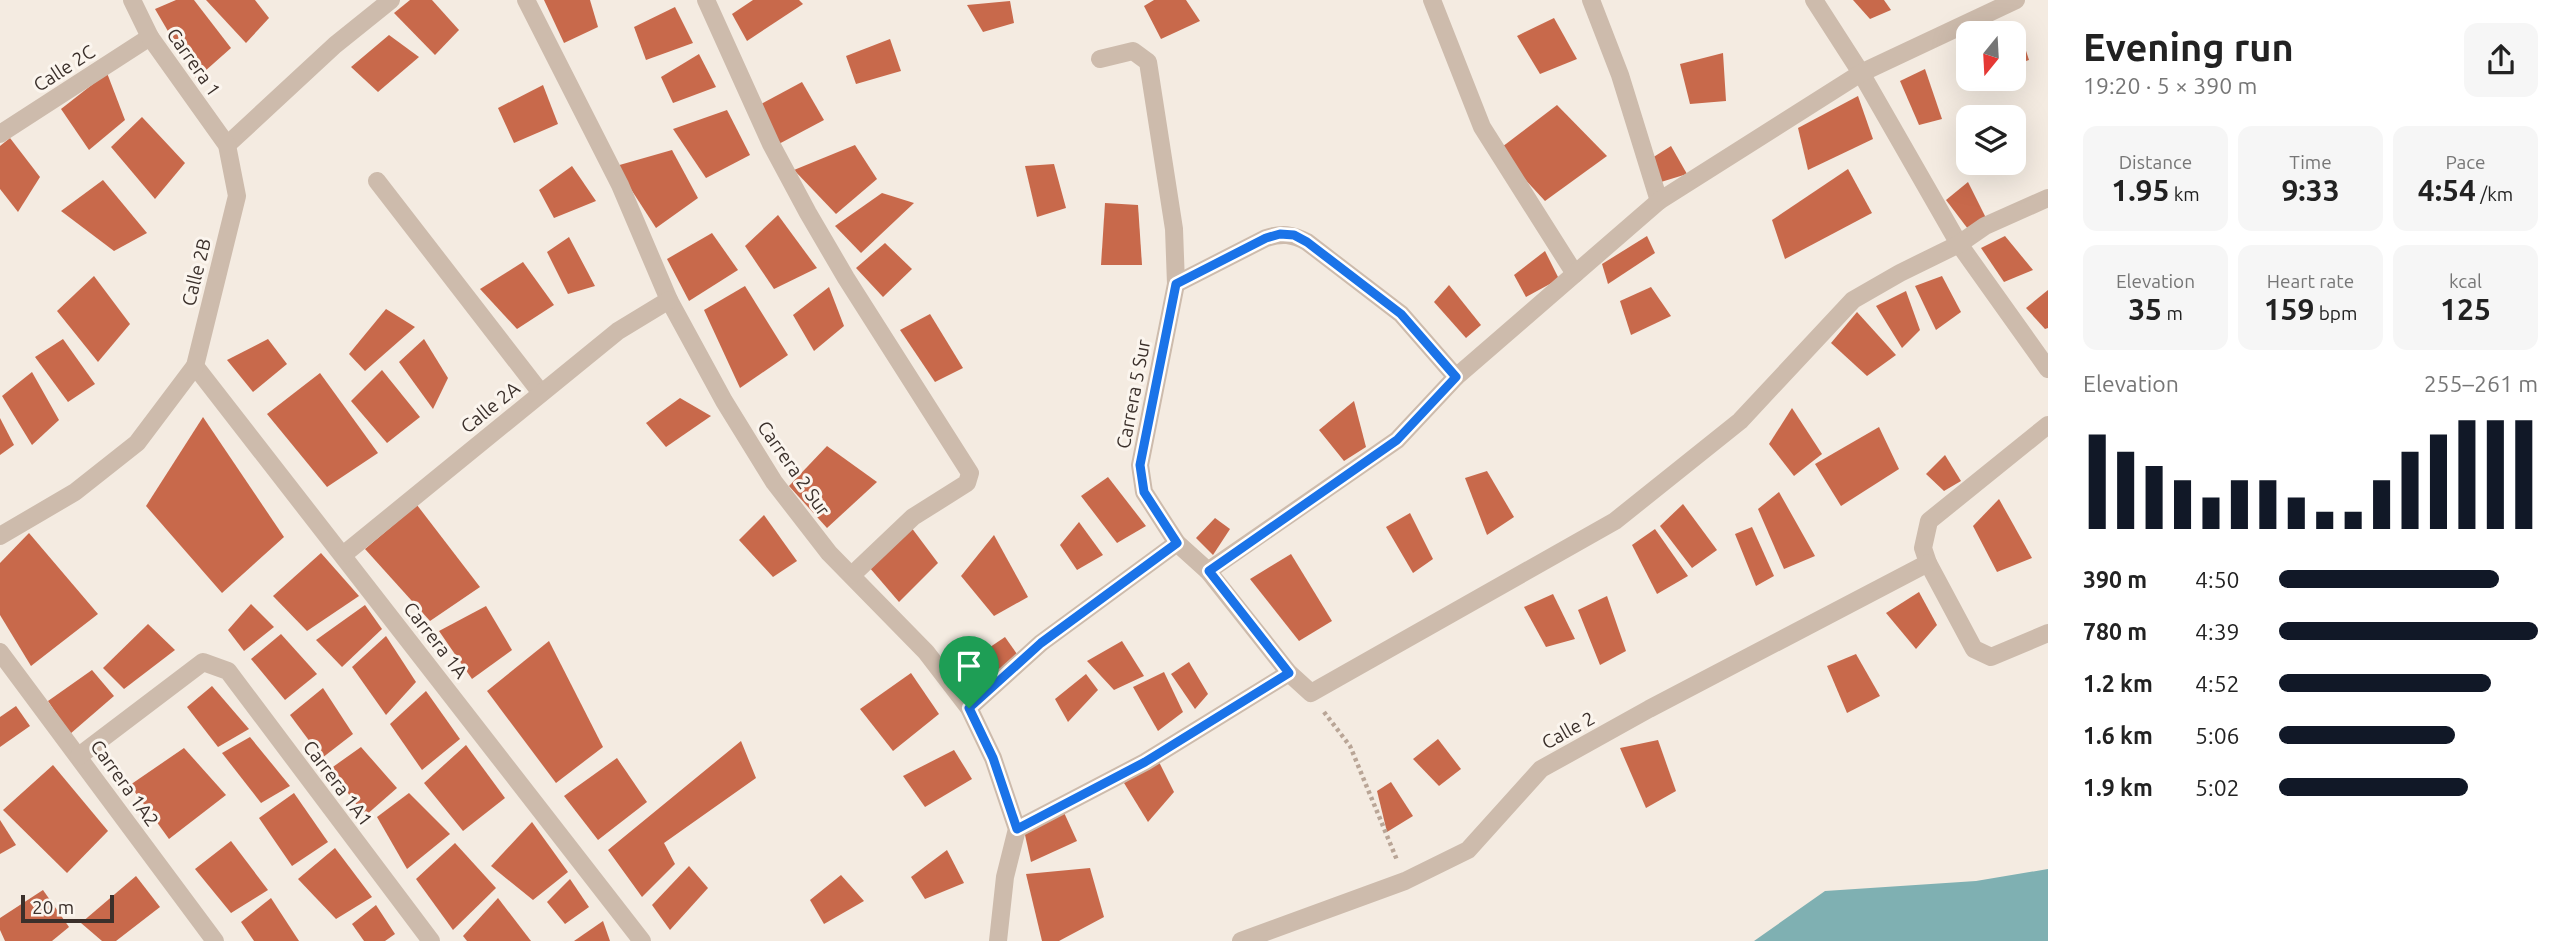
<!DOCTYPE html>
<html lang="en">
<head>
<meta charset="utf-8">
<style>
	body { margin:0; font-family:Ubuntu,sans-serif; background:#f6f6f6; color:#222; height:100vh; display:flex; flex-direction:column; font-size:26px; white-space:nowrap }
	* { box-sizing:border-box; margin:0 }
	p { font-size:23px; color:#767676 }
	.icon { flex:none; width:38px; height:38px; fill:none; stroke:currentColor; stroke-width:2; stroke-linecap:round; stroke-linejoin:round }
	.map { position:relative; flex:1; overflow:hidden }
	.side { display:flex; flex-direction:column; background:#fff; width:525px }
	.side>* { flex:none }
	.needle { width:46px; rotate:198deg }
	.tools { position:absolute; left:1956px; top:21px; display:grid; gap:14px }
	.tools a { display:grid; place-items:center; width:70px; height:70px; border-radius:14px; background:#fff; box-shadow:0 7px 28px #0002; font-size:35px }
	.scale { position:absolute; left:21px; bottom:18px; width:93px; box-sizing:border-box; padding-left:7px; border:4px solid #3b302b; border-top:0; font-size:19px; line-height:24px; white-space:nowrap; color:#3b302b; -webkit-text-stroke:5px #fbf5ee; paint-order:stroke }
	.pin { position:absolute; display:grid; place-items:center; width:60px; height:60px; color:#fff; margin:-72px -30px; border-radius:50% 50% 50% 0; rotate:-45deg; box-shadow:0 0 7px #0007 }
	.pin .icon { rotate:45deg }
	.round { display:grid; place-items:center; flex:none; width:74px; height:74px; border-radius:14px; background:#f6f6f6 }
	.head { display:flex; align-items:center; justify-content:space-between; height:119px; padding:0 35px }
	h1 { font-size:38px; font-weight:600; line-height:52px }
	.figures { display:grid; grid-template-columns:repeat(3,1fr); gap:10px; height:119px; padding:7px 35px }
	.figures div { display:grid; align-content:center; border-radius:14px; background:#f6f6f6; text-align:center }
	.figures b { font-size:30px; font-weight:600 }
	.figures small { font-size:19px; font-weight:400 }
	.figures p { font-size:19px }
	.chart { height:196px; padding:14px 35px }
	.chart p { display:flex; justify-content:space-between }
	.chart svg { width:100%; height:126px; margin-top:7px; stroke:#111827; stroke-width:6 }
	ul { padding:0 35px; list-style:none; font-size:23px }
	li { display:grid; grid-template-columns:112px 84px 1fr; align-items:center; height:52px }
	li i { height:18px; border-radius:9px; background:#111827 }
	main { display:flex; flex:1; min-height:0 }
	.map>svg:first-child { display:block }
	.water { fill:#7fb0b2 }
	.building { fill:#c8694b }
	.lines { fill:none; stroke-linecap:round; stroke-linejoin:round }
	.path { stroke:#b9a596; stroke-width:4.5; stroke-dasharray:3.5 3.5; stroke-linecap:butt }
	.minor { stroke:#cdbbac; stroke-width:18 }
	.route-casing { stroke:#fff; stroke-width:14 }
	.route { stroke:#1a73e8; stroke-width:9 }
	.labels { text-anchor:middle; dominant-baseline:central; stroke-width:6; stroke-linejoin:round; paint-order:stroke }
	.street-label { font-size:19px; fill:#3b302b; stroke:#fbf5ee }
</style>
</head>
<body>
<main>
<div class="map">
<svg width="2048" height="941" viewBox="0 0 2048 941">
	<rect width="100%" height="100%" fill="#f4ebe1"/>
	<polygon class="water" points="2048,869 2048,941 1754,941 1825,891 1976,881"/>
	<g class="building">
		<polygon points="176,0 194,0 231,48 196,79 155,9"/>
		<polygon points="206,0 255,0 269,18 246,43"/>
		<polygon points="410,0 432,0 459,30 435,55 394,13"/>
		<polygon points="544,0 590,0 598,27 564,43"/>
		<polygon points="753,0 799,0 803,4 747,41 732,14"/>
		<polygon points="1154,0 1186,0 1200,21 1161,39 1144,6"/>
		<polygon points="1853,0 1884,0 1891,10 1870,19"/>
		<polygon points="1010,1 1014,23 983,32 967,5"/>
		<polygon points="675,7 693,43 646,60 634,27"/>
		<polygon points="1554,18 1577,59 1540,74 1517,36"/>
		<polygon points="2018,26 2029,60 2014,65 2014,33 1994,33 1993,29"/>
		<polygon points="389,35 419,57 378,92 351,67"/>
		<polygon points="890,39 901,71 856,84 846,56"/>
		<polygon points="1723,53 1726,101 1690,104 1680,64"/>
		<polygon points="699,54 716,87 673,103 661,77"/>
		<polygon points="1925,69 1942,119 1919,125 1900,81"/>
		<polygon points="107,73 125,120 89,150 61,109"/>
		<polygon points="802,82 824,120 775,146 761,104"/>
		<polygon points="543,85 558,124 514,143 498,108"/>
		<polygon points="1858,96 1873,139 1808,170 1798,128"/>
		<polygon points="1557,105 1607,156 1545,201 1498,150"/>
		<polygon points="727,110 750,155 706,178 673,129"/>
		<polygon points="142,117 185,163 155,199 111,147"/>
		<polygon points="10,138 40,177 18,212 0,189 0,146"/>
		<polygon points="855,145 877,179 836,214 794,170"/>
		<polygon points="1671,146 1687,174 1661,182 1652,158"/>
		<polygon points="672,150 698,198 656,228 616,166"/>
		<polygon points="1054,164 1066,208 1037,217 1025,166"/>
		<polygon points="572,166 596,201 554,218 539,190"/>
		<polygon points="1848,169 1872,213 1785,259 1772,220"/>
		<polygon points="103,180 147,233 114,251 61,211"/>
		<polygon points="1968,182 1987,220 1968,229 1946,200"/>
		<polygon points="882,193 914,203 861,253 835,226"/>
		<polygon points="1105,203 1138,205 1142,265 1101,265"/>
		<polygon points="778,215 817,268 774,289 745,246"/>
		<polygon points="712,233 738,270 689,301 667,259"/>
		<polygon points="1647,236 1655,253 1608,284 1602,264"/>
		<polygon points="2005,236 2033,270 2004,282 1981,248"/>
		<polygon points="569,237 595,286 568,294 547,252"/>
		<polygon points="885,243 912,269 883,297 856,268"/>
		<polygon points="1545,251 1559,279 1526,297 1514,275"/>
		<polygon points="523,262 554,305 517,329 480,289"/>
		<polygon points="94,276 130,324 98,362 57,311"/>
		<polygon points="1942,276 1961,312 1936,330 1915,286"/>
		<polygon points="1449,285 1481,325 1466,338 1434,302"/>
		<polygon points="745,286 788,355 740,388 704,310"/>
		<polygon points="829,287 844,326 814,351 793,315"/>
		<polygon points="1651,287 1671,316 1631,335 1620,301"/>
		<polygon points="2048,290 2048,328 2045,329 2026,308"/>
		<polygon points="1906,291 1920,330 1902,348 1876,306"/>
		<polygon points="386,309 415,327 365,371 349,354"/>
		<polygon points="1857,312 1896,355 1867,376 1831,343"/>
		<polygon points="930,314 963,368 935,382 900,330"/>
		<polygon points="63,339 95,384 68,402 35,357"/>
		<polygon points="268,339 287,364 253,392 227,360"/>
		<polygon points="424,339 448,378 433,409 399,362"/>
		<polygon points="382,370 420,417 387,443 351,401"/>
		<polygon points="32,372 59,420 32,445 2,396"/>
		<polygon points="320,373 378,453 327,487 267,414"/>
		<polygon points="680,398 711,416 666,447 646,423"/>
		<polygon points="1354,401 1366,447 1344,461 1319,430"/>
		<polygon points="1792,408 1822,454 1794,476 1769,444"/>
		<polygon points="203,417 284,537 222,593 146,506"/>
		<polygon points="0,418 14,445 0,455"/>
		<polygon points="1879,427 1899,469 1841,506 1815,464"/>
		<polygon points="827,446 877,482 827,528 789,486"/>
		<polygon points="1945,455 1961,481 1944,491 1926,474"/>
		<polygon points="1487,471 1514,517 1487,535 1465,478"/>
		<polygon points="1108,477 1146,526 1117,543 1081,496"/>
		<polygon points="1779,492 1815,556 1784,569 1758,509"/>
		<polygon points="1999,499 2032,558 1997,572 1973,526"/>
		<polygon points="1683,504 1717,550 1692,568 1660,526"/>
		<polygon points="417,505 480,587 430,621 365,549"/>
		<polygon points="1410,513 1433,559 1413,573 1386,527"/>
		<polygon points="764,515 797,561 773,577 739,540"/>
		<polygon points="1215,518 1230,529 1213,555 1196,538"/>
		<polygon points="1079,522 1103,555 1077,570 1060,545"/>
		<polygon points="908,523 938,563 899,602 869,567"/>
		<polygon points="1752,527 1774,576 1756,586 1735,534"/>
		<polygon points="1655,529 1688,576 1657,594 1632,545"/>
		<polygon points="29,533 98,614 31,666 0,615 0,563"/>
		<polygon points="994,535 1028,597 994,616 961,576"/>
		<polygon points="321,553 359,596 307,631 273,596"/>
		<polygon points="1291,554 1332,621 1299,641 1250,579"/>
		<polygon points="1919,592 1937,625 1916,649 1886,613"/>
		<polygon points="1553,594 1575,639 1546,647 1524,607"/>
		<polygon points="1607,596 1626,651 1600,665 1578,610"/>
		<polygon points="251,604 274,627 244,651 228,630"/>
		<polygon points="365,605 382,629 342,667 316,640"/>
		<polygon points="486,606 512,650 472,679 439,631"/>
		<polygon points="148,624 175,650 124,689 103,668"/>
		<polygon points="281,634 317,674 285,700 251,659"/>
		<polygon points="386,636 416,682 386,715 352,667"/>
		<polygon points="1005,637 1017,654 980,695 959,668"/>
		<polygon points="549,641 603,747 556,783 487,691"/>
		<polygon points="1122,641 1144,676 1114,690 1087,661"/>
		<polygon points="1856,654 1880,696 1847,713 1827,666"/>
		<polygon points="1189,662 1208,694 1195,709 1171,674"/>
		<polygon points="92,670 114,696 70,734 48,701"/>
		<polygon points="1164,672 1183,712 1158,731 1133,687"/>
		<polygon points="911,673 939,714 893,751 860,709"/>
		<polygon points="1086,674 1098,690 1068,722 1055,699"/>
		<polygon points="212,686 249,729 218,747 187,707"/>
		<polygon points="323,688 353,734 322,758 290,715"/>
		<polygon points="426,691 460,739 422,770 390,724"/>
		<polygon points="16,706 30,726 0,747 0,717"/>
		<polygon points="250,737 290,786 261,803 222,753"/>
		<polygon points="1438,739 1461,769 1439,786 1413,759"/>
		<polygon points="1658,740 1676,791 1646,808 1620,748"/>
		<polygon points="741,741 756,778 664,843 675,864 642,897 608,850"/>
		<polygon points="466,745 505,798 463,831 424,783"/>
		<polygon points="361,747 397,788 365,816 330,769"/>
		<polygon points="184,748 226,795 169,839 130,785"/>
		<polygon points="954,750 972,779 925,807 903,776"/>
		<polygon points="617,758 647,802 598,840 564,796"/>
		<polygon points="1158,760 1174,792 1148,822 1124,783"/>
		<polygon points="53,765 108,831 67,873 3,810"/>
		<polygon points="1391,782 1413,816 1387,832 1377,791"/>
		<polygon points="294,793 328,842 292,866 259,818"/>
		<polygon points="409,793 450,834 407,869 377,817"/>
		<polygon points="1061,806 1077,841 1031,862 1023,826"/>
		<polygon points="0,820 16,845 0,854"/>
		<polygon points="532,822 568,872 533,900 491,866"/>
		<polygon points="231,841 268,890 231,913 195,869"/>
		<polygon points="455,843 496,888 453,930 416,879"/>
		<polygon points="335,848 372,897 336,919 298,879"/>
		<polygon points="947,850 964,883 925,899 911,877"/>
		<polygon points="689,866 708,888 670,930 652,905"/>
		<polygon points="1090,868 1104,917 1059,941 1042,941 1026,874"/>
		<polygon points="841,875 864,901 824,924 810,900"/>
		<polygon points="136,876 160,907 116,941 102,941 81,923"/>
		<polygon points="570,879 589,907 565,924 547,902"/>
		<polygon points="43,890 69,927 52,941 5,941 0,930 0,918"/>
		<polygon points="271,898 299,941 254,941 241,922"/>
		<polygon points="498,898 531,941 467,941 463,936"/>
		<polygon points="376,905 395,934 385,941 364,941 352,924"/>
		<polygon points="603,921 610,941 574,941"/>
	</g>
	<g class="lines">
		<polyline class="path" points="1324,712 1350,746 1397,860"/>
		<g class="minor">
			<polyline points="526,0 620,185 669,300 724,401 774,482 829,553 926,652 969,708 993,758 1017,829 1005,877 998,941"/>
			<polyline points="706,0 771,144 808,213 846,278 970,473 967,483 913,517 852,575"/>
			<polyline points="1432,0 1482,127 1575,274"/>
			<polyline points="1591,0 1620,75 1659,201"/>
			<polyline points="1814,0 1861,73 1959,244 2048,369"/>
			<polyline points="1100,59 1133,51 1148,62 1174,229 1176,284 1140,465 1144,492 1177,543 1208,571 1289,673 1311,693 1615,521 1740,421 1853,300 1900,273 1959,244 1985,226 2048,198"/>
			<polyline points="0,134 150,37"/>
			<polyline points="227,145 335,45 391,0"/>
			<polyline points="377,181 541,393"/>
			<path d="M1176,284L1266,238C1282,233 1292,234 1307,242L1401,314L1456,377"/>
			<polyline points="195,366 642,941"/>
			<polyline points="2048,425 1929,521 1923,548 1928,563 1974,649 1991,657 2048,633"/>
			<polyline points="0,536 75,492 137,443 195,366 237,196 227,145 150,37 132,0"/>
			<polyline points="343,555 618,331 669,300"/>
			<polyline points="1208,571 1397,440 1456,377 1659,201 1861,73 2016,0"/>
			<polyline points="0,652 215,941"/>
			<polyline points="969,708 1041,643 1177,543"/>
			<polyline points="79,756 203,662 228,671 431,941"/>
			<polyline points="1017,829 1145,762 1289,673"/>
			<polyline points="1241,941 1405,881 1468,850 1541,769 1649,709 1928,563"/>
		</g>
	</g>
	<g class="lines">
		<defs>
			<polygon id="route" points="1280,234 1294,235 1307,242 1401,314 1456,377 1397,440 1209,571 1289,673 1145,762 1017,829 993,758 969,708 1041,643 1177,543 1144,492 1140,465 1176,284 1266,238"/>
		</defs>
		<use href="#route" class="route-casing"/>
		<use href="#route" class="route"/>
	</g>
	<g class="labels">
		<g class="street-label">
			<text transform="translate(194 62) rotate(55)">Carrera 1</text>
			<text transform="translate(64 68) rotate(-33)">Calle 2C</text>
			<text transform="translate(196 272) rotate(-76)">Calle 2B</text>
			<text transform="translate(1133 394) rotate(-79)">Carrera 5 Sur</text>
			<text transform="translate(490 407) rotate(-39)">Calle 2A</text>
			<text transform="translate(794 468) rotate(55)">Carrera 2 Sur</text>
			<text transform="translate(436 640) rotate(52)">Carrera 1A</text>
			<text transform="translate(1568 730) rotate(-29)">Calle 2</text>
			<text transform="translate(125 783) rotate(54)">Carrera 1A2</text>
			<text transform="translate(338 783) rotate(53)">Carrera 1A1</text>
		</g>
	</g>
</svg>
<div class="tools">
<a><svg class="needle" viewBox="-14 -14 28 28"><path d="M0-13l5 13h-10z" fill="#e53935"/><path d="M0 13l5-13h-10z" fill="#767676"/></svg></a>
<a><svg class="icon" aria-label="layers" viewBox="0 0 24 24"><path d="M12 4l9 5-9 5-9-5zM3 14l9 5 9-5"/></svg></a>
</div>
<div class="scale">20 m</div>
<div class="pin" style="left:969px;top:708px;background:#1e9e55"><svg class="icon" aria-label="arrive" viewBox="0 0 24 24"><path d="M6 21V4h12l-3 4 3 4H6"/></svg></div>
</div>
<section class="side">
<div class="head"><div><h1>Evening run</h1><p>19:20 · 5 × 390 m</p></div><a class="round"><svg class="icon" aria-label="share" viewBox="0 0 24 24"><path d="M12 15V3M7 8l5-5 5 5M5 13v7h14v-7"/></svg></a></div>
<div class="figures">
<div><p>Distance</p><b>1.95<small> km</small></b></div>
<div><p>Time</p><b>9:33</b></div>
<div><p>Pace</p><b>4:54<small> /km</small></b></div>
</div>
<div class="figures">
<div><p>Elevation</p><b>35<small> m</small></b></div>
<div><p>Heart rate</p><b>159<small> bpm</small></b></div>
<div><p>kcal</p><b>125</b></div>
</div>
<div class="chart"><p><span>Elevation</span>255–261 m</p>
<svg viewBox="0 0 160 44" preserveAspectRatio="none"><path d="M5 44V11M15 44V17M25 44V22M35 44V27M45 44V33M55 44V27M65 44V27M75 44V33M85 44V38M95 44V38M105 44V27M115 44V17M125 44V11M135 44V6M145 44V6M155 44V6"/></svg>
</div>
<ul>
<li><b>390 m</b>4:50<i style="width:85%"></i></li>
<li><b>780 m</b>4:39<i style="width:100%"></i></li>
<li><b>1.2 km</b>4:52<i style="width:82%"></i></li>
<li><b>1.6 km</b>5:06<i style="width:68%"></i></li>
<li><b>1.9 km</b>5:02<i style="width:73%"></i></li>
</ul>
</section>
</main>
</body>
</html>
